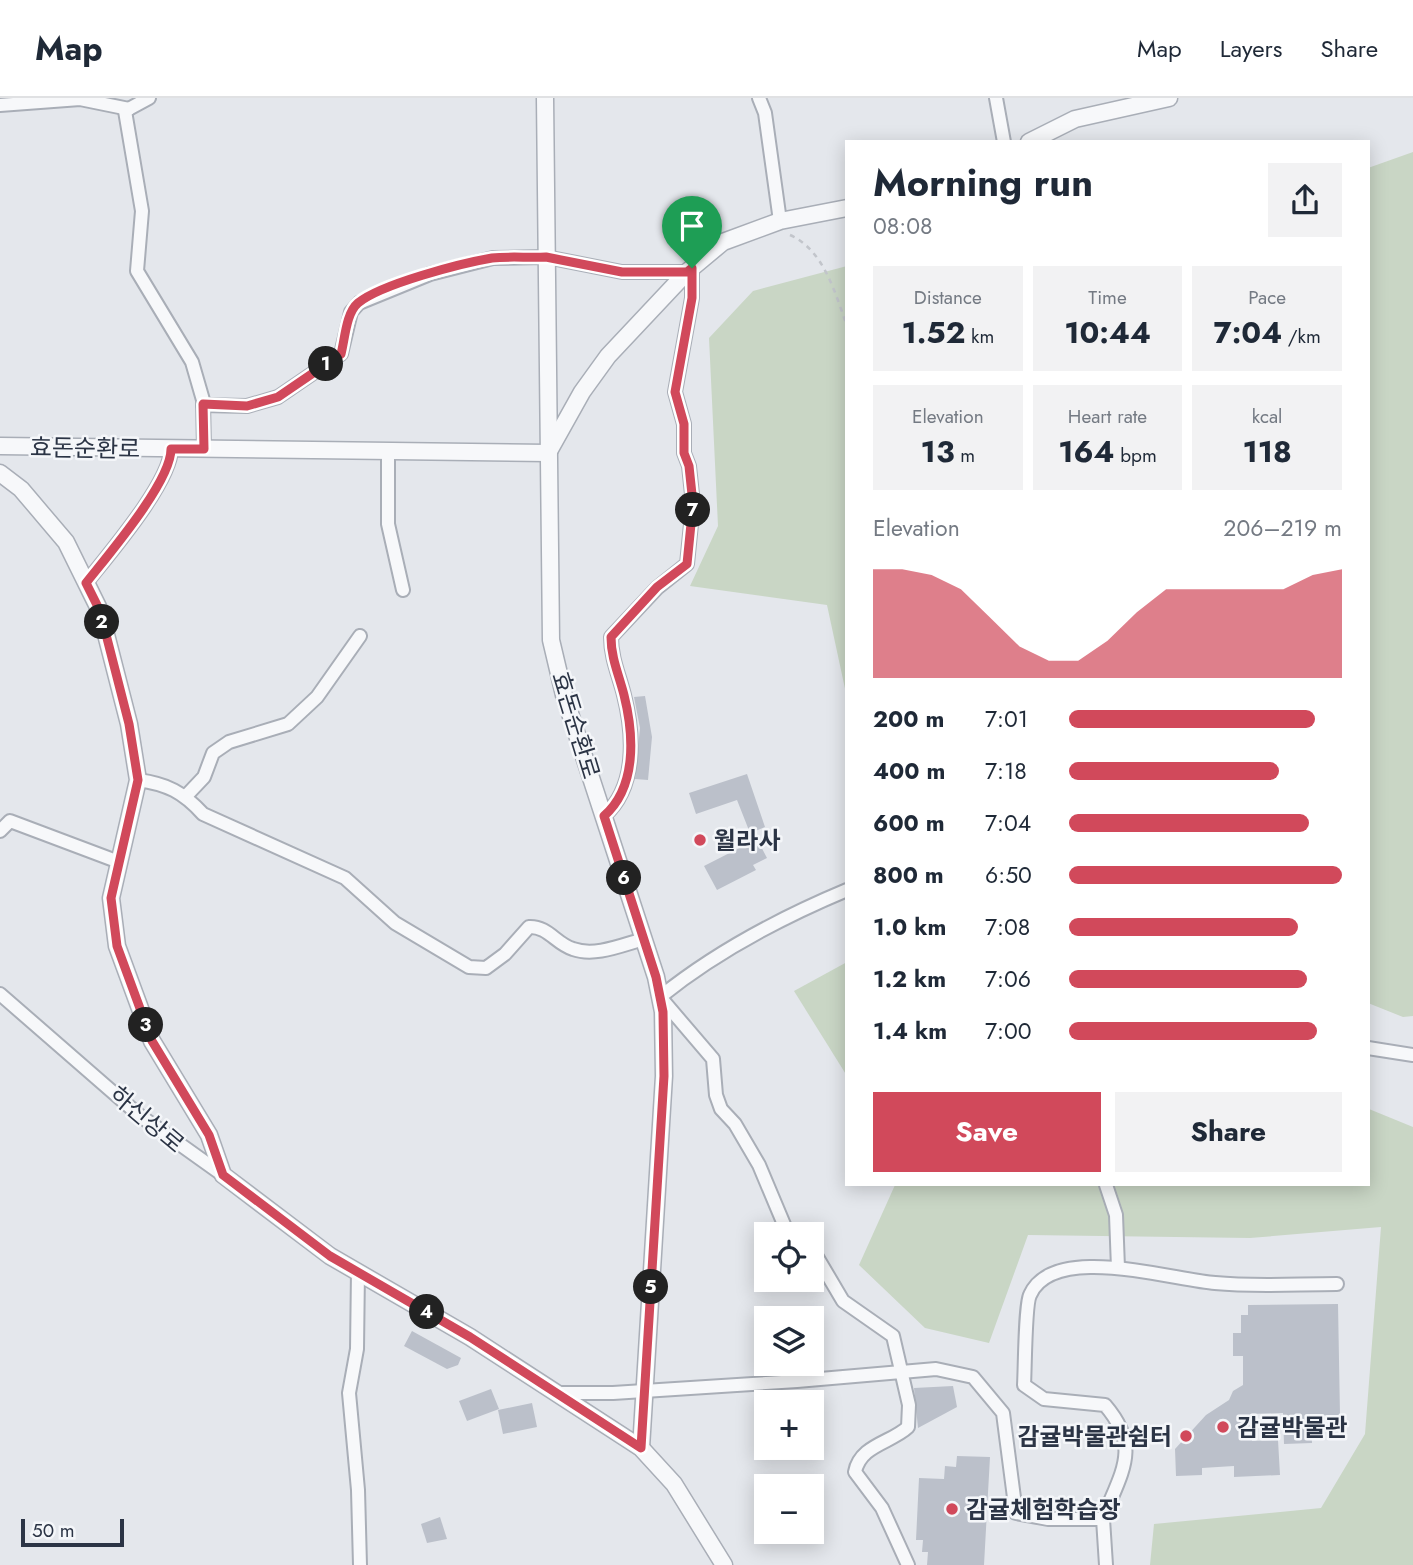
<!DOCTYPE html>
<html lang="en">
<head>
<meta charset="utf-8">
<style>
	body { margin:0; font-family:Jost,"Noto Sans KR",sans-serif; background:#f2f2f3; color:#1f2937; height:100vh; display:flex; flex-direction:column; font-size:26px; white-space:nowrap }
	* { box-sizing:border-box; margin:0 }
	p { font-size:23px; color:#747a83 }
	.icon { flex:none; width:38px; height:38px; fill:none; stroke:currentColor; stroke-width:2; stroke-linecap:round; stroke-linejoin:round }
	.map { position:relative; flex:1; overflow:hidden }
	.side { position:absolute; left:845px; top:42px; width:525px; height:1046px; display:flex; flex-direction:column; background:#fff; border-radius:0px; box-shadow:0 4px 18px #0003 }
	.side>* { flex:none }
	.controls { position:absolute; left:754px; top:1124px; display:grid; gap:14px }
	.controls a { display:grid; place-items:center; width:70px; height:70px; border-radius:0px; background:#fff; box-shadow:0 4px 18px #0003; font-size:35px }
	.scale { position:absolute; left:21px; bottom:18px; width:103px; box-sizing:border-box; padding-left:7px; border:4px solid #2b3445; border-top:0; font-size:19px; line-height:24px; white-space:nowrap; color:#2b3445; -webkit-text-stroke:5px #f4f6f9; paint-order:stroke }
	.pin { position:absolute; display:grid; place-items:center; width:60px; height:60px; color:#fff; margin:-72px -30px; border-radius:50% 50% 50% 0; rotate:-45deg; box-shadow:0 0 7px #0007 }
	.pin .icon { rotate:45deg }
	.km { position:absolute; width:35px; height:35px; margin:-18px; border-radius:50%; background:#222; color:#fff; font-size:19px; line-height:35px; text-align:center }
	.round { display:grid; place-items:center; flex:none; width:74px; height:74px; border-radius:0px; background:#f2f2f3 }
	.summary { display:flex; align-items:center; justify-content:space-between; height:119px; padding:0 28px }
	h1 { font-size:38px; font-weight:700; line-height:52px }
	.figures { display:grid; grid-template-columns:repeat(3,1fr); gap:10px; height:119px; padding:7px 28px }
	.figures div { display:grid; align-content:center; border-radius:0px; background:#f2f2f3; text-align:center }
	.figures b { font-size:30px; font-weight:700 }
	.figures small { font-size:19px; font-weight:400 }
	.figures p { font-size:19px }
	.chart { height:196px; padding:14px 28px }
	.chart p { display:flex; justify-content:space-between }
	.chart svg { width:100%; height:126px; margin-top:7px; fill:#d1495b; opacity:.7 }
	.primary-button { display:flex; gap:14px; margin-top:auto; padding:14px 28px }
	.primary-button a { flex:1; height:80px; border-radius:0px; background:#d1495b; color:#fff; font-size:28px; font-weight:700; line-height:80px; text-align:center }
	.primary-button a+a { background:#f2f2f3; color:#1f2937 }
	ul { padding:0 28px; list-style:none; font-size:23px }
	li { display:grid; grid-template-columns:112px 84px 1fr; align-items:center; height:52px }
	li i { height:18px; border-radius:9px; background:#d1495b }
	header { display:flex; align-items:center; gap:42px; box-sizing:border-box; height:98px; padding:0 35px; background:#fff; border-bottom:2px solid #e0e1e3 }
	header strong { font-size:33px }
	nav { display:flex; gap:38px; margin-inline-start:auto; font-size:24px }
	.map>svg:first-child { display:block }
	.green { fill:#c9d6c5 }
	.building { fill:#bbc0ca }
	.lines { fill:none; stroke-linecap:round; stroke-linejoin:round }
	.minor-casing { stroke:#a9aeb7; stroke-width:16 }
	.tertiary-casing { stroke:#a9aeb7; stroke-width:19 }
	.path { stroke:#c2c5cb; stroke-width:2.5; stroke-dasharray:5 5; stroke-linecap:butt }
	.minor { stroke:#f7f8fa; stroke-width:12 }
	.tertiary { stroke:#f7f8fa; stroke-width:16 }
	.route-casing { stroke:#fff; stroke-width:14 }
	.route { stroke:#d1495b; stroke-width:9 }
	.poi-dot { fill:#d1495b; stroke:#f4f6f9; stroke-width:2.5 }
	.labels { text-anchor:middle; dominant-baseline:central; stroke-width:5; stroke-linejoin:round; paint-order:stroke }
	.street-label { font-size:24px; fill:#2b3445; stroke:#f4f6f9 }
	.poi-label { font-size:24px; font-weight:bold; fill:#2b3445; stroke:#f4f6f9; text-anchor:start }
</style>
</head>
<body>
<header>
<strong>Map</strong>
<nav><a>Map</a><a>Layers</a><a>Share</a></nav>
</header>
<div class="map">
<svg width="1413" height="1467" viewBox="0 0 1413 1467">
	<rect width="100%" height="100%" fill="#e4e7ec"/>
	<g class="green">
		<polygon points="1413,54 1413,918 1403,919 1368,905 1368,70"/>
		<polygon points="847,168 847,600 827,507 690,488 718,428 709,240 753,193"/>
		<polygon points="847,864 847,978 794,893"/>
		<polygon points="1369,1011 1413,1029 1413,1467 1150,1467 1154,1426 1321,1410 1365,1336 1381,1129 1250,1140 1028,1137 989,1245 925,1230 859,1167 895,1087 1368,1087"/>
	</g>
	<g class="building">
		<polygon points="645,598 652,639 648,682 635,681 640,630 634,599"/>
		<polygon points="747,676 765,729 750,735 737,702 696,716 689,695"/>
		<polygon points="757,741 767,760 753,767 756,772 717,792 704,768"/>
		<polygon points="1338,1206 1340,1317 1311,1318 1312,1345 1284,1346 1283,1315 1251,1316 1252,1343 1278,1342 1280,1377 1234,1379 1234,1368 1202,1370 1202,1377 1176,1378 1175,1351 1206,1317 1229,1302 1233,1293 1243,1287 1243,1258 1233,1258 1233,1235 1241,1235 1241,1217 1248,1217 1248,1207"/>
		<polygon points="412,1233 461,1260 458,1267 447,1271 404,1248"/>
		<polygon points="953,1288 957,1309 918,1330 914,1290"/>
		<polygon points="491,1291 499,1311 467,1323 459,1303"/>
		<polygon points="532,1305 537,1329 503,1336 498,1312"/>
		<polygon points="957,1358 990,1359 984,1467 927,1467 928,1454 922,1454 923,1442 916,1442 919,1380 944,1381 945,1368 956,1369"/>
		<polygon points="440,1419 447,1441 427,1445 421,1426"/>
	</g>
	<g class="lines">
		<defs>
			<g id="minor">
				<polyline points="149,0 125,13 142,113 137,173 192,264 203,302 204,351"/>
				<polyline points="759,0 765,15 780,123"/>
				<polyline points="996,0 1004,44"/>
				<polyline points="0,7 80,1 129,11"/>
				<polyline points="203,307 247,308 278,299 341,256 351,214 359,205 430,176 493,160 546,159 622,174 687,174"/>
				<polyline points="388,353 388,426 403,492"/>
				<path d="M86,485C108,457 171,384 171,351"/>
				<path d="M138,682C167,686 183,694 203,716L345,780L395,825L469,869L486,870L505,856L529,829C548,828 556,846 573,851C595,859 622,847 644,841"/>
				<polyline points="186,698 204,679 213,655 229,644 288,626 317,599 360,538"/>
				<path d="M604,718C637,689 634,637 624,597C619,577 611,560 611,539L657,490L687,466L693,406L689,368L684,355V326L675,294L692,200V170"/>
				<polyline points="0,733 10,723 119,764"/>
				<polyline points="0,896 139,1017 223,1077"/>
				<polyline points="1368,950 1413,957"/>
				<polyline points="1106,1087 1116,1117 1118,1170"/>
				<path d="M788,1136L759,1067L735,1026L721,1011L716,997L713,961L660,899C717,853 780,820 847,792"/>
				<path d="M812,1156L817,1159L843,1203L893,1238L909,1307L908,1329C891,1345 860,1347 855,1374L882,1410L908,1467"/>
				<polyline points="358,1173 357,1251 349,1295 358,1392 360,1467"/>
				<polyline points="557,1295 613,1295 797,1283 936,1271 973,1279 1003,1315 1016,1415 1048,1421 1103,1421 1106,1467"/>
				<path d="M1103,1421C1121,1374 1142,1350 1105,1307L1044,1301L1024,1287C1025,1272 1025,1207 1030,1197C1053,1144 1172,1182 1215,1185C1255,1189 1297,1186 1337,1186"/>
			</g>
			<g id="tertiary">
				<polyline points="545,0 551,542 564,597 656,879 663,914 664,978 641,1350"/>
				<polyline points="1029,44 1075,21 1169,0"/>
				<polyline points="0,348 548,355"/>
				<polyline points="549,353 582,294 608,258 687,174 723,144 780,123 847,110"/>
				<polyline points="0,375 21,391 66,444 100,513 129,626 138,682 111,800 117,848 152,943 209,1037 223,1077 330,1158 470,1239 641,1350 674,1386 724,1467"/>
			</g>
		</defs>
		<use href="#minor" class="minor-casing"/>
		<use href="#tertiary" class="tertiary-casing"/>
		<path class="path" d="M790,137C824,152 835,195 847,228"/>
		<use href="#minor" class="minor"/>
		<use href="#tertiary" class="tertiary"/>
	</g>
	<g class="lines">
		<defs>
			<path id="route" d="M546,159L622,174H687L692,170V200L675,294L684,326V355L689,368L693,406L687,466L657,489L611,539C611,560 619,577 624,597C634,637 637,689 604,718L656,879L663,914L664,978L641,1350L470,1239L330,1158L223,1077L209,1037L152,943L117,848L111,800L138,682L129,626L100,513L86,485C108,457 171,384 171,351H204L203,306L247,308L278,299L341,256C345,241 346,215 358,205C381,186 462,165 492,160C509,158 529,160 546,159Z"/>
		</defs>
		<use href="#route" class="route-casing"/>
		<use href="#route" class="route"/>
	</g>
	<g class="poi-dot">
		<circle cx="700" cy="742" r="7"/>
		<circle cx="1223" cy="1329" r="7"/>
		<circle cx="1186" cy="1338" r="7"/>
		<circle cx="952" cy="1411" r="7"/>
	</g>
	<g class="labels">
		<g class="street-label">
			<text transform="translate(85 350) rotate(1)">효돈순환로</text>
			<text transform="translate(576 627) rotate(73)">효돈순환로</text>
			<text transform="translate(147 1021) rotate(40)">하신상로</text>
		</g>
		<g class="poi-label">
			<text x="714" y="742">월라사</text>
			<text x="1237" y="1329">감귤박물관</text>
			<text x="1172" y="1338" text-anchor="end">감귤박물관쉼터</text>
			<text x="966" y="1411">감귤체험학습장</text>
		</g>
	</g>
</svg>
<div class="controls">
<a><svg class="icon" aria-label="locate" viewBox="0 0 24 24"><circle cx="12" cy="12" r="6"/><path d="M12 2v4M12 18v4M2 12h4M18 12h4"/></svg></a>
<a><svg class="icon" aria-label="layers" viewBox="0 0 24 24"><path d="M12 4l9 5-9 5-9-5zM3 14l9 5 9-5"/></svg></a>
<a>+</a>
<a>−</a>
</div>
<div class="scale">50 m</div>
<div class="pin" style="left:692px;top:170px;background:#1e9e55"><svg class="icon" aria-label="arrive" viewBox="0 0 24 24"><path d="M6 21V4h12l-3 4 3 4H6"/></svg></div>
<b class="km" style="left:326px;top:266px">1</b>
<b class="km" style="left:102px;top:524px">2</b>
<b class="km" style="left:146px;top:927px">3</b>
<b class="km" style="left:427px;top:1214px">4</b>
<b class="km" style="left:651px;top:1189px">5</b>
<b class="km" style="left:624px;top:780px">6</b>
<b class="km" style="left:693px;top:412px">7</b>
<section class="side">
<div class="summary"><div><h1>Morning run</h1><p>08:08</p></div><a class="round"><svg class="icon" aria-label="share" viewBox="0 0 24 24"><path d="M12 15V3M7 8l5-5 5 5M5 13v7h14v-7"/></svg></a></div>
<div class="figures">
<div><p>Distance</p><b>1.52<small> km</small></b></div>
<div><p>Time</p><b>10:44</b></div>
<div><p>Pace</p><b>7:04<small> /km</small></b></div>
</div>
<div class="figures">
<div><p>Elevation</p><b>13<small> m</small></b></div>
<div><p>Heart rate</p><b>164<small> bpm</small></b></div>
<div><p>kcal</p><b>118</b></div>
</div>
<div class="chart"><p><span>Elevation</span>206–219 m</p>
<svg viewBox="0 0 160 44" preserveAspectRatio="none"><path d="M0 44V6L10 6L20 8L30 13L40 23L50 33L60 38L70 38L80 31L90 21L100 13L110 13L120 13L130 13L140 13L150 8L160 6V44z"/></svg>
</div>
<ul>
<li><b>200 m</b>7:01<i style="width:90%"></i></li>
<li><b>400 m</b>7:18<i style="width:77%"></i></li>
<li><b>600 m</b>7:04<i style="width:88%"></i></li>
<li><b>800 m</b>6:50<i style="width:100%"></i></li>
<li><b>1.0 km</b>7:08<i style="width:84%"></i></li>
<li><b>1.2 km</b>7:06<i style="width:87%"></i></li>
<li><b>1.4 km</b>7:00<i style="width:91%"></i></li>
</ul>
<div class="primary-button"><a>Save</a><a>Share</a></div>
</section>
</div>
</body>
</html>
